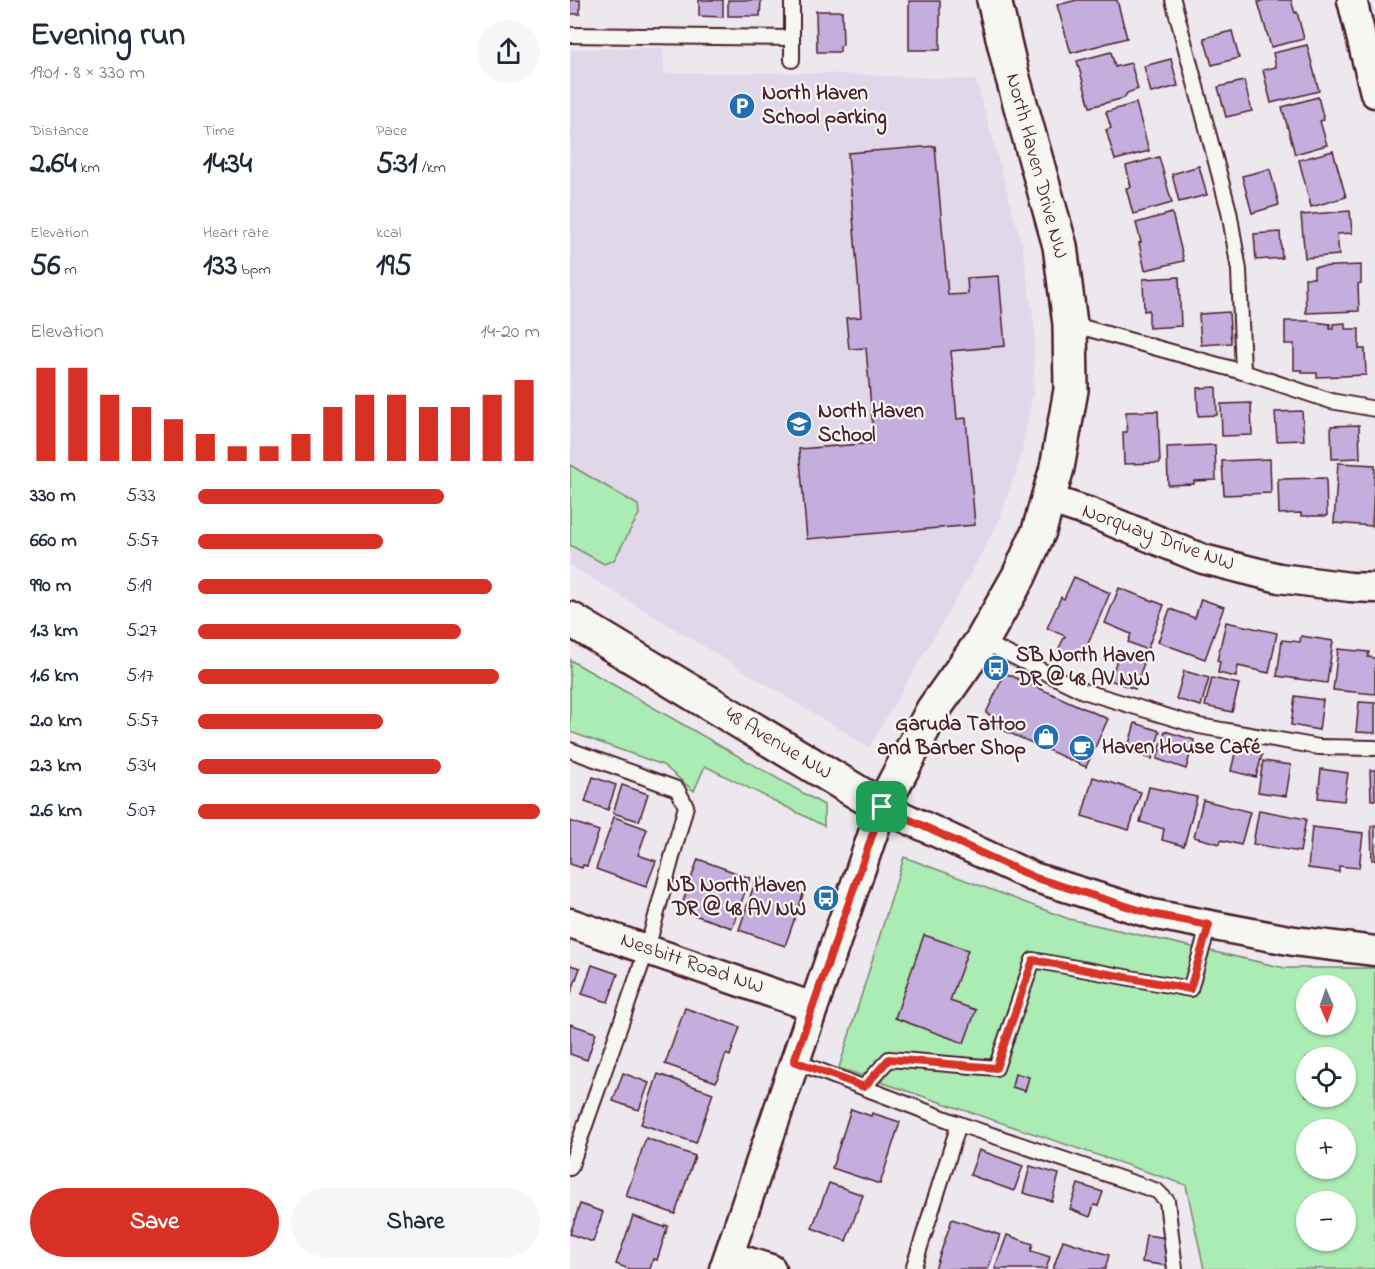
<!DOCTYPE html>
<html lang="en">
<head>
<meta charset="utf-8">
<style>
	body { margin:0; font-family:"Indie Flower",sans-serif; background:#f6f6f7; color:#1f2937; height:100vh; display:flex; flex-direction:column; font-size:22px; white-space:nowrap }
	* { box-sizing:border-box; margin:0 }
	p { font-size:20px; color:#747a83 }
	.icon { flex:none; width:33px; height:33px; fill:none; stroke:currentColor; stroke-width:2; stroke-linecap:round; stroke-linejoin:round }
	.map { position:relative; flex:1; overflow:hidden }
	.panel { display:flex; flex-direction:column; background:#fff; width:570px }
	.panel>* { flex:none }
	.needle { width:39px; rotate:178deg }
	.buttons { position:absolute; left:726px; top:975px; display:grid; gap:12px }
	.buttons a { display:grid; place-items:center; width:60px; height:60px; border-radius:50%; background:#fff; box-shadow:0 2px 4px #0004; font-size:30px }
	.pin { position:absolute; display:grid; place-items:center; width:51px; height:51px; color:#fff; margin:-26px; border-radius:12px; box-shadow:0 3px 9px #0006 }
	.round { display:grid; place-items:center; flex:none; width:63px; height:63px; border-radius:32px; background:#f6f6f7 }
	.head { display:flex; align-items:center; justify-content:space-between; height:102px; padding:0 30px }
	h1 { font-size:33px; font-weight:700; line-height:45px }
	.figures { display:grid; grid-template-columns:repeat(3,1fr); gap:9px; height:102px; padding:6px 30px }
	.figures div { display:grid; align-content:center }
	.figures b { font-size:30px; font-weight:700 }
	.figures small { font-size:16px; font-weight:400 }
	.figures p { font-size:16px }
	.chart { height:168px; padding:12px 30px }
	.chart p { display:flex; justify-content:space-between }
	.chart svg { width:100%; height:108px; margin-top:6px; stroke:#d93025; stroke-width:6 }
	.primary-button { display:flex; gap:12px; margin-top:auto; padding:12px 30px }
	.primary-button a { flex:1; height:69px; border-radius:36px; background:#d93025; color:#fff; font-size:24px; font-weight:700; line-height:69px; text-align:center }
	.primary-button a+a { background:#f6f6f7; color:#1f2937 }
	ul { padding:0 30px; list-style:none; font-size:20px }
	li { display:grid; grid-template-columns:96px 72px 1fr; align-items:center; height:45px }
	li i { height:15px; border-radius:8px; background:#d93025 }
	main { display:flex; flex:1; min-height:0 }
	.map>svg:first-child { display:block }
	.built { fill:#e0d7e9 }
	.green { fill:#abebb4; stroke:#7a8570; stroke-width:1.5; fill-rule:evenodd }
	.building { fill:#c4aedd; stroke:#4a1f2b; stroke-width:1.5 }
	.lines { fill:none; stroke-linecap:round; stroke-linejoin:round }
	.lane-casing { stroke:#4a1f2b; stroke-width:18 }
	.street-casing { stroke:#4a1f2b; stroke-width:33 }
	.secondary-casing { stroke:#4a1f2b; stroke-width:38 }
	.lane { stroke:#f6f6f2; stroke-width:14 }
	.street { stroke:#f6f6f2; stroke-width:28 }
	.secondary { stroke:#f6f6f2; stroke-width:33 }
	.route-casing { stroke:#fff; stroke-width:12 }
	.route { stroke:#d93025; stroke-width:8 }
	.labels { text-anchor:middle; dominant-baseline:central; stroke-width:4.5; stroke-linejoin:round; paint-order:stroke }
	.poi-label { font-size:21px; font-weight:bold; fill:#4a1f2b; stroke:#f6f6f2; text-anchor:start }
	.street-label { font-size:21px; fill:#4a1f2b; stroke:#f6f6f2 }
</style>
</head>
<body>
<main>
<section class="panel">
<div class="head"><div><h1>Evening run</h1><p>19:01 · 8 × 330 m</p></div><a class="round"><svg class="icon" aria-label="share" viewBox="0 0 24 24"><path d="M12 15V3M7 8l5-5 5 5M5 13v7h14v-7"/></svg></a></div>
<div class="figures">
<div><p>Distance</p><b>2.64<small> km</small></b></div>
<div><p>Time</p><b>14:34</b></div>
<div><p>Pace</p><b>5:31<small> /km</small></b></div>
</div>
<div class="figures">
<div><p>Elevation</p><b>56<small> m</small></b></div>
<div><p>Heart rate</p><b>133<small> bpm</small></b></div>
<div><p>kcal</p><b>195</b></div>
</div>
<div class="chart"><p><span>Elevation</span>14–20 m</p>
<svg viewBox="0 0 160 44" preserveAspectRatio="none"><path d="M5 44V6M15 44V6M25 44V17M35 44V22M45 44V27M55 44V33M65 44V38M75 44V38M85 44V33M95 44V22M105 44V17M115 44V17M125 44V22M135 44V22M145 44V17M155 44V11"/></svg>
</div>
<ul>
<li><b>330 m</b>5:33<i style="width:72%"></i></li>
<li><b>660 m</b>5:57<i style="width:54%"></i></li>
<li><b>990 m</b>5:19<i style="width:86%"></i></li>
<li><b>1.3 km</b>5:27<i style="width:77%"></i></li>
<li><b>1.6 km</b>5:17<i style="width:88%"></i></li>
<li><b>2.0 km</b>5:57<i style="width:54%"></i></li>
<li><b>2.3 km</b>5:34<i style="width:71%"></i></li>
<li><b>2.6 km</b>5:07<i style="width:100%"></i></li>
</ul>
<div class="primary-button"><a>Save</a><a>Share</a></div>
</section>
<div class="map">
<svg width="805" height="1269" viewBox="0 0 805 1269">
	<rect width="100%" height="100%" fill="#ece8ee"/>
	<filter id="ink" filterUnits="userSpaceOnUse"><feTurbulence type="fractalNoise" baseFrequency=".0167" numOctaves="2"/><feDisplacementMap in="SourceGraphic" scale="12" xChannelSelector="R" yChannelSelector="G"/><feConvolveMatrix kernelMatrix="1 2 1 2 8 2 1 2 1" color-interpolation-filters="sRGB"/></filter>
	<g filter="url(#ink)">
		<polygon class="built" points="93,48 94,73 248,73 406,80 452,245 465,330 463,393 451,455 430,519 391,591 299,747 0,565 0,49"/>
		<g class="green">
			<polygon points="0,465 68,505 69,514 44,560 34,564 0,545"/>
			<polygon points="0,660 254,805 254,826 135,766 124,791 93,765 0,732"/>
			<path d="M334,857L499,919L715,968H805V1269H634L616,1185L269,1068ZM736,986H776V1024H736ZM736,1058H776V1096H736ZM736,1130H776V1168H736ZM736,1202H776V1240H736Z"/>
		</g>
		<g class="building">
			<rect x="0" y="0" width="10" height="14"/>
			<polygon points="129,0 153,0 153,17 129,16"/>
			<polygon points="158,0 191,0 190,16 158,16"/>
			<polygon points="507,0 547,0 557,38 501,53 487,5"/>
			<polygon points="695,0 721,0 725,13 727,12 734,39 701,47 688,2"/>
			<rect x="339" y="1" width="31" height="49"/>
			<polygon points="246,11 272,11 273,45 270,46 270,52 247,52"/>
			<polygon points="662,31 669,58 642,65 634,38"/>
			<polygon points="737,45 749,91 701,103 693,70 706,67 703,53"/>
			<polygon points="541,52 545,67 561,63 568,89 557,93 554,98 520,107 507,61"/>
			<polygon points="601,59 608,86 581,93 574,66"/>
			<polygon points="674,81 682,111 656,117 648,87"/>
			<polygon points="748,97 754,120 750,121 757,145 725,154 712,107"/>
			<polygon points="566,103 579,151 545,160 536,130 541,128 536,112"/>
			<polygon points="365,146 378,295 398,294 397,278 429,276 435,346 381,351 387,419 396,418 405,525 237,539 229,449 304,443 296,348 279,349 276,318 291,317 278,153"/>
			<polygon points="763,151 776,197 741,207 729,160"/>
			<polygon points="589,157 602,203 563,214 556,188 561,187 556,166"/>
			<polygon points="629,166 637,195 609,202 602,174"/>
			<polygon points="700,169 709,205 682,213 672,176"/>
			<polygon points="780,211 782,233 767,234 769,255 735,258 731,215"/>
			<polygon points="602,213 614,261 575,270 569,243 571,242 566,223"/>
			<polygon points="710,232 712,258 686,260 684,234"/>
			<polygon points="791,265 791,283 788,284 789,311 736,313 735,278 744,278 744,267"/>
			<polygon points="609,277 611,326 579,328 579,310 574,311 573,279"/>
			<polygon points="659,312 661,343 631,345 629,314"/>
			<polygon points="715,321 737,321 760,324 760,329 763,329 763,324 775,323 775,329 789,329 789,349 795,349 796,375 747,377 747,373 732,373 732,370 724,370 724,344 715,344"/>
			<polygon points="646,387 647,415 628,416 627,388"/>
			<polygon points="681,403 682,435 652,436 651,404"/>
			<polygon points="588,411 590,463 554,464 553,432 557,432 556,412"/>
			<polygon points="732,411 734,440 707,441 705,412"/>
			<polygon points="789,425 790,458 762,459 761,426"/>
			<polygon points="645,445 646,480 624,481 624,484 598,485 597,447"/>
			<polygon points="700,459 701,493 654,495 652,461"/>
			<polygon points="768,463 805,465 802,526 764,523"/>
			<polygon points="756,478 757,516 731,516 731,513 709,514 708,479"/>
			<polygon points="504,577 540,593 511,660 488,650 495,636 477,628 491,597 494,599"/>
			<polygon points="549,588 594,605 577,650 558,642 561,634 535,623"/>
			<polygon points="631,599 654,607 635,659 588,642 600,609 625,618"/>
			<polygon points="656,622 707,633 699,673 668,666 666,677 648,673 650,662 647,661"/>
			<polygon points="731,636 763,641 757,683 707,676 712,640 730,642"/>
			<polygon points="768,649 799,652 798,657 805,658 805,694 763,690"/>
			<polygon points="549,654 574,663 565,689 540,680"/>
			<polygon points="614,671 639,678 631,706 606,699"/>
			<polygon points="435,673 538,719 516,767 426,727 430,719 416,713"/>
			<polygon points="642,678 669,684 662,712 635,706"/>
			<polygon points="725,696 753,700 749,730 721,725"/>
			<polygon points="789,702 805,703 805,733 786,732"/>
			<polygon points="565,723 590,731 582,759 557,751"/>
			<polygon points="595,731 624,740 616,769 587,759"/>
			<polygon points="666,749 692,755 686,777 661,771"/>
			<polygon points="693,761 721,765 716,796 688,792"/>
			<polygon points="751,769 778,773 774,801 748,798"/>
			<polygon points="800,770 805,770 805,800 801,800"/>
			<polygon points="23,777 46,785 38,810 15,802"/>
			<polygon points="523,777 571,792 559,830 512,816"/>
			<polygon points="52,785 78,794 69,821 43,813"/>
			<polygon points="579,787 627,797 614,846 592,840 594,829 570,822"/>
			<polygon points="633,800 680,812 671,845 651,840 650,844 624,837"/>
			<polygon points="689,810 736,819 730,852 683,844"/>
			<polygon points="44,817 77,829 68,855 86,861 76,887 26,869"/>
			<polygon points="0,821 29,831 17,866 13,865 12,868 0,864"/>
			<polygon points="805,825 805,860 802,860 801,826"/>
			<polygon points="742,827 793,833 789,868 769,866 769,872 738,868"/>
			<polygon points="128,859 180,878 162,928 110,910"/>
			<polygon points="187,876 234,892 215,946 169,930"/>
			<polygon points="354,935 398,950 380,1001 406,1010 394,1043 325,1018"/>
			<polygon points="0,965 10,968 0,996"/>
			<polygon points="22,965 48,974 38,1002 12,994"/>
			<polygon points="115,1008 170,1027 160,1056 156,1054 146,1082 95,1064"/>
			<polygon points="0,1024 26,1033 17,1060 0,1054"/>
			<polygon points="53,1073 79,1083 69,1110 43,1101"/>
			<polygon points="445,1073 459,1077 455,1091 442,1087"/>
			<polygon points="88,1074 143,1093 126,1143 71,1124"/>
			<polygon points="281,1109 301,1116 302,1113 330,1122 310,1184 262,1168"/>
			<polygon points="76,1138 125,1156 105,1214 56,1196"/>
			<polygon points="409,1150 453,1166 444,1191 400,1175"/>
			<polygon points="460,1166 489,1174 482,1201 453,1193"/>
			<polygon points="259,1183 293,1195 276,1241 242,1228"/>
			<polygon points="508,1184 533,1192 528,1206 524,1205 520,1217 500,1209"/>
			<polygon points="10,1204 33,1212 23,1242 0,1234"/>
			<polygon points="63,1216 94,1227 95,1225 98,1226 87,1260 83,1259 80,1269 59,1269 46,1264"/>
			<polygon points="382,1219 430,1235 418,1269 365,1269"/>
			<polygon points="437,1235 463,1244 461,1251 480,1257 476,1269 425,1269"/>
			<polygon points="576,1235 597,1238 599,1266 572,1262"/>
			<polygon points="493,1240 539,1255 535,1269 483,1269"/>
		</g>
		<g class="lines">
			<defs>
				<g id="lane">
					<polyline points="222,0 222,60"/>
					<polyline points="603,0 659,211 669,270 673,372"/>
					<polyline points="0,35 222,38"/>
					<polyline points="501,324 673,372 761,401 805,409"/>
					<polyline points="412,641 513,691 629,726 749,747 805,748"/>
					<polyline points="0,750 107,789 116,806 77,949 0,1168"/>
					<polyline points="224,1061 389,1124 587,1191 597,1201 605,1269"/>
					<polyline points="294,1087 319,1059 426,1068 463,960 620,989 639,925"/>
					<polyline points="343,1269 389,1124"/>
				</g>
				<g id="street">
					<polyline points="782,0 805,93"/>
					<polyline points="478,499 521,513 633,559 709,578 780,587 805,588"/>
					<polyline points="0,923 243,1007"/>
					<polyline points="159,1256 201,1269"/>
					<polyline points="154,1269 312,807 463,877 582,914 724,941 805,951"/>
				</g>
				<polyline id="secondary" points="0,619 312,807 363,710 412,641 449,576 469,531 478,499 487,468 501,390 500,324 490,246 441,71 424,0"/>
			</defs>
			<use href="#lane" class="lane-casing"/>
			<use href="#street" class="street-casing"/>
			<use href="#secondary" class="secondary-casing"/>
			<use href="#lane" class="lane"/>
			<use href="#street" class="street"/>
			<use href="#secondary" class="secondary"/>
		</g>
	</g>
	<g class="lines" filter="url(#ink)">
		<defs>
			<polygon id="route" points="312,807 463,877 582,914 639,925 620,989 463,960 426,1068 319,1059 294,1087 224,1061"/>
		</defs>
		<use href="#route" class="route-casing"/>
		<use href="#route" class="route"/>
	</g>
	<defs>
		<symbol id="parking-disc" viewBox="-11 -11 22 22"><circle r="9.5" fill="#1f6fb2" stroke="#f6f6f2"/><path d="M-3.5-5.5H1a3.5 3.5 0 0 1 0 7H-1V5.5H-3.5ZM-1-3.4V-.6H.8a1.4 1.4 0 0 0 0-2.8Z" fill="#fff"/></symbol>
		<symbol id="school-disc" viewBox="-11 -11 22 22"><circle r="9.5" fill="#1f6fb2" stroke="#f6f6f2"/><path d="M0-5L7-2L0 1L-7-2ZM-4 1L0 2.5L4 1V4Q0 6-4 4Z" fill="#fff"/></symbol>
		<symbol id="bus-disc" viewBox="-11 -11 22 22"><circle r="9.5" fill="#1f6fb2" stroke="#f6f6f2"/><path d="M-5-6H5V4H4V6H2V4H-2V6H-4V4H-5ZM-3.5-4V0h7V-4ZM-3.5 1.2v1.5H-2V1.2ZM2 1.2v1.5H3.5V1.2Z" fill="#fff"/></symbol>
		<symbol id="shop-disc" viewBox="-11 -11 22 22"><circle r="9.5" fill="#1f6fb2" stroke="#f6f6f2"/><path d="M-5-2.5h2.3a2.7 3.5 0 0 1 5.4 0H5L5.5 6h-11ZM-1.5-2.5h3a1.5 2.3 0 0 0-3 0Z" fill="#fff"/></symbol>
		<symbol id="cafe-disc" viewBox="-11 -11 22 22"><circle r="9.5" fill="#1f6fb2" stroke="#f6f6f2"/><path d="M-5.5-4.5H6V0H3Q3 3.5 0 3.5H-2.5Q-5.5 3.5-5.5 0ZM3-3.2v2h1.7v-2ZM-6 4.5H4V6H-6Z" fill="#fff"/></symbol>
	</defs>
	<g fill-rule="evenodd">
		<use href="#parking-disc" x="157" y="91" width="30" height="30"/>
		<use href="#school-disc" x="214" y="409" width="30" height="30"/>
		<use href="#bus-disc" x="411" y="653" width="30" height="30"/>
		<use href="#shop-disc" x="461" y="722" width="30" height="30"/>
		<use href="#cafe-disc" x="497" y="733" width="30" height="30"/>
		<use href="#bus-disc" x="241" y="883" width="30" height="30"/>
	</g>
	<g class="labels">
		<g class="poi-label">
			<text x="192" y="94">North Haven<tspan x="192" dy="24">School parking</tspan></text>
			<text x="248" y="412">North Haven<tspan x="248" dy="24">School</tspan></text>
			<text x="446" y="656">SB North Haven<tspan x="446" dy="24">DR @ 48 AV NW</tspan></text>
			<text x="456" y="725" text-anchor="end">Garuda Tattoo<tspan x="456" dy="24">and Barber Shop</tspan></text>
			<text x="532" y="748">Haven House Café</text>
			<text x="236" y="886" text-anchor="end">NB North Haven<tspan x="236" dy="24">DR @ 48 AV NW</tspan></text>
		</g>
		<g class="street-label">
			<text transform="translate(466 166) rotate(75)">North Haven Drive NW</text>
			<text transform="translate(588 538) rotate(20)">Norquay Drive NW</text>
			<text transform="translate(208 744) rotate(31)">48 Avenue NW</text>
			<text transform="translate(122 964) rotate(19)">Nesbitt Road NW</text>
		</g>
	</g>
</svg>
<div class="buttons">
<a><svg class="needle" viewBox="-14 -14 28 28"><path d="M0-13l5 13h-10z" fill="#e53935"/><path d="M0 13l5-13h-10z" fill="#747a83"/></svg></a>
<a><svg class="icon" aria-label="locate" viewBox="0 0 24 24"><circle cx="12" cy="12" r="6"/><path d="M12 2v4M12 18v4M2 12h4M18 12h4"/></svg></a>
<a>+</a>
<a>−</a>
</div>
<div class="pin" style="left:312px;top:807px;background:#1e9e55"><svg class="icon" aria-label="arrive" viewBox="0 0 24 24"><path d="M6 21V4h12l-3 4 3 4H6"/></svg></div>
</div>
</main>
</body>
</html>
